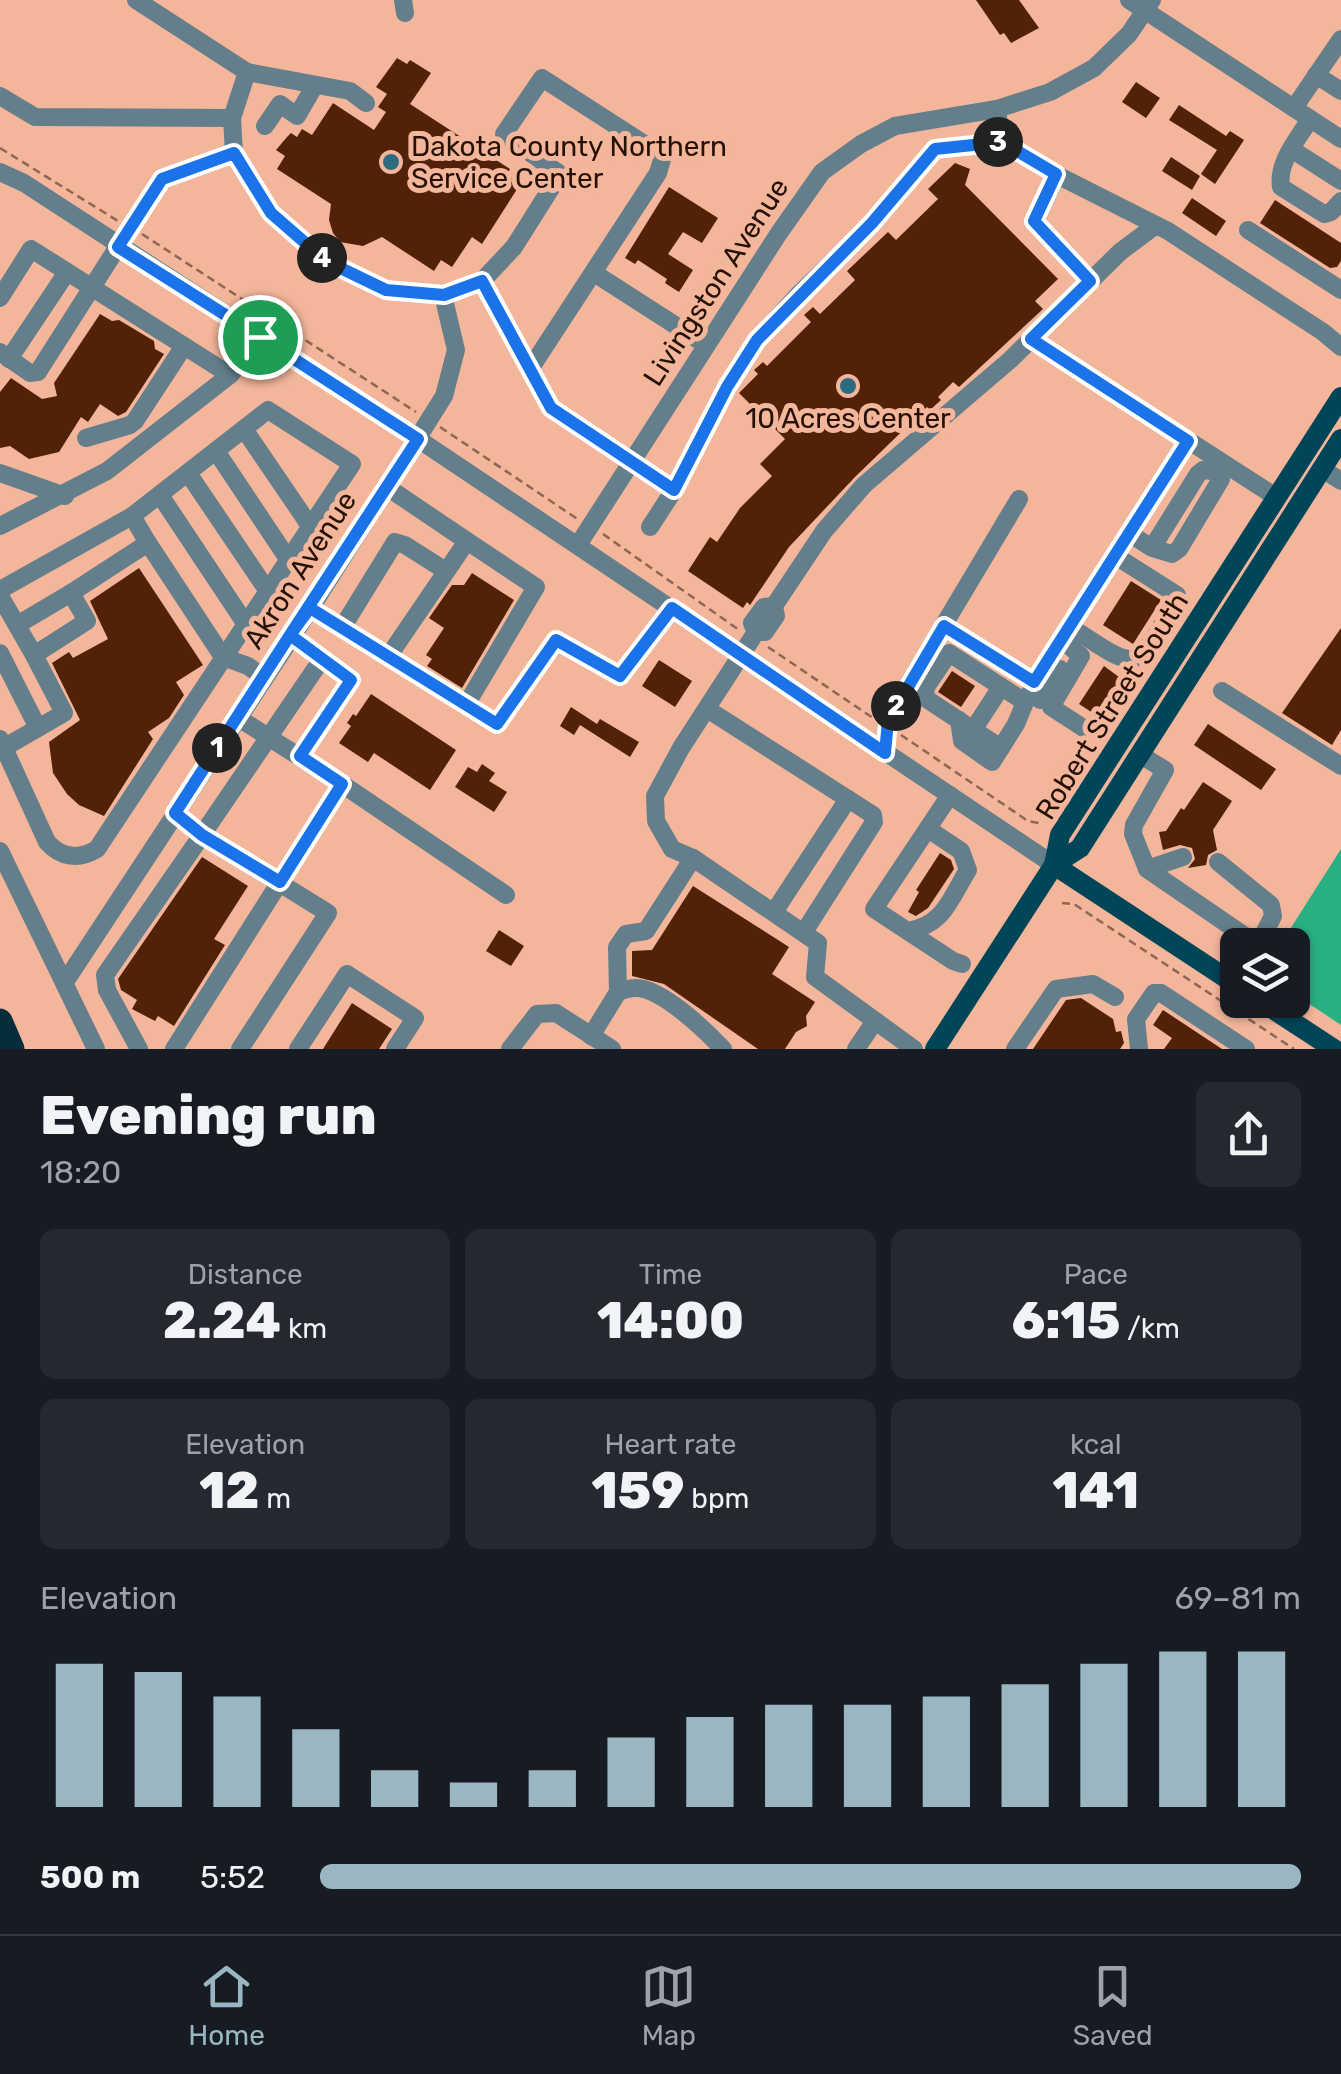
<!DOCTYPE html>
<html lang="en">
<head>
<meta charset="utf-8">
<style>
	body { margin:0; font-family:Rubik,sans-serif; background:#242831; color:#f1f3f6; height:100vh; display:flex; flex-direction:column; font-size:38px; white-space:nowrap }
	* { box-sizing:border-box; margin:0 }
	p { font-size:32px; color:#9ea1a6 }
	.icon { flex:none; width:55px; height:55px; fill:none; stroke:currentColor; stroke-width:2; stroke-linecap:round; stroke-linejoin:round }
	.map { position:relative; height:1049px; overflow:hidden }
	.details { display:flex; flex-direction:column; background:#171b24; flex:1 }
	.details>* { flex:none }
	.tools { position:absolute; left:1220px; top:928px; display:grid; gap:20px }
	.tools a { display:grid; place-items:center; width:90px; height:90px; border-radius:15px; background:#171b24; box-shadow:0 2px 8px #0004; font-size:50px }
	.pin { position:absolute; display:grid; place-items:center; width:85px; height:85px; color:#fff; margin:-42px; border:5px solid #fff; border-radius:50%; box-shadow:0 2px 10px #0007 }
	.km { position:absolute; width:50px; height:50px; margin:-25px; border-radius:50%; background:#222; color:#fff; font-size:28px; line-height:50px; text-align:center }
	.round { display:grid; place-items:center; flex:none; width:105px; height:105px; border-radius:15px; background:#242831 }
	.overview { display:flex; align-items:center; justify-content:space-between; height:170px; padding:0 40px }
	h1 { font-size:55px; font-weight:800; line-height:75px }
	.metrics { display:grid; grid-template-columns:repeat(3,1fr); gap:15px; height:170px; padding:10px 40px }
	.metrics div { display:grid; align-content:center; border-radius:15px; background:#242831; text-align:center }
	.metrics b { font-size:50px; font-weight:800 }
	.metrics small { font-size:28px; font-weight:400 }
	.metrics p { font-size:28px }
	.chart { height:280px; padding:20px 40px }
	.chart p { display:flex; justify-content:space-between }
	.chart svg { width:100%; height:180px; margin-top:10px; stroke:#99b6c1; stroke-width:6 }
	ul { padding:0 40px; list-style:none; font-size:32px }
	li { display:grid; grid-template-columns:160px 120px 1fr; align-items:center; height:75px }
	li i { height:25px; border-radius:12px; background:#99b6c1 }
	.dock { display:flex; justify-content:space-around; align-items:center; height:140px; border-top:2px solid #363941; background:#171b24; font-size:28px; color:#9ea1a6 }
	.dock a { display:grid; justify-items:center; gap:5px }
	.dock .current { color:#99b6c1 }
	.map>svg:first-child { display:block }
	.green { fill:#29b082 }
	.building { fill:#512108 }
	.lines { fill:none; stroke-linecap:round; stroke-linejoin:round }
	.path { stroke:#8f6653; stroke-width:2.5; stroke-dasharray:8 5; stroke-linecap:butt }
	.minor { stroke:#647f8b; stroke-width:18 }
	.major { stroke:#004558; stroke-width:20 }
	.highway { stroke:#062d3a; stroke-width:25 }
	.route-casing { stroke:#fff; stroke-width:20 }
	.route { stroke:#1a73e8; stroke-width:12 }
	.poi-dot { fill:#2d6b81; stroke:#f3b69b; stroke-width:4 }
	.labels { text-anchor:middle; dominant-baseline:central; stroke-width:10; stroke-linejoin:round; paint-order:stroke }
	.poi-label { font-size:28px; fill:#261107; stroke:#f3b69b; text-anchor:start }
	.street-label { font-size:28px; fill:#261107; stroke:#f3b69b }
</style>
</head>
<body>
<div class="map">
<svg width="1341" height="1049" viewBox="0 0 1341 1049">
	<rect width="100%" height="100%" fill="#f3b69b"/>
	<polygon class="green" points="1341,849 1341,1025 1293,993 1292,945 1280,945"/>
	<g class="building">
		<polygon points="976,0 1019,0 1039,28 1011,43 1004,33 1000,35"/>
		<polygon points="397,58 407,64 410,60 431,73 410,104 510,169 507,174 521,183 482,244 472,237 452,267 441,260 434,271 382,237 363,246 340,242 333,233 329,220 331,204 277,169 285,156 276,150 287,137 291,133 297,137 302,129 312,135 333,103 374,130 386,112 378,107 387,94 376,87"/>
		<polygon points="1136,82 1160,98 1146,118 1122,102"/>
		<polygon points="1179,105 1226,136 1230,131 1244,140 1215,184 1201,174 1217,150 1169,120"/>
		<polygon points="1171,157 1200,176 1192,190 1162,171"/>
		<polygon points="955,163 970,169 965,185 1058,279 1035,301 1043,309 959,387 953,382 938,397 941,400 930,410 927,407 855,477 789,547 750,605 747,602 743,608 688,571 710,537 717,542 740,508 772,476 760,464 785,439 739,393 758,374 754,370 763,362 767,366 811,322 804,315 813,307 820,314 855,280 847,271 888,232 896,240 938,199 928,189"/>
		<polygon points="669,187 718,218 702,243 683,232 668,254 693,270 679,292 665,283 667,279 638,260 635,264 625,258"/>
		<polygon points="1192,198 1226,221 1216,236 1182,213"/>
		<polygon points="1275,200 1341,243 1341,261 1337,267 1330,268 1260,223"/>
		<polygon points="100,314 112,321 119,320 154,341 155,349 164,354 126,412 118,416 100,404 88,422 81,417 59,452 29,459 10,446 0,448 0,392 11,378 42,399 57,396 54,383"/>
		<polygon points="139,568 203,665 176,682 184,695 169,718 148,732 153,739 104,816 79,805 67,794 53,773 49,742 80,720 52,663 69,652 73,658 108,639 90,601"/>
		<polygon points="472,573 514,600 462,688 427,666 432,659 426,655 444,628 429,618 452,585 464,585"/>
		<polygon points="1131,581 1161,600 1133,644 1103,625"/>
		<polygon points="1341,628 1341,730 1332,745 1282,713"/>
		<polygon points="659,660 692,681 675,707 642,686"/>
		<polygon points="1104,666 1123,680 1099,717 1079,704"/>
		<polygon points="952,671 975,686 961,707 938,692"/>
		<polygon points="371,694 456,750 430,790 374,753 368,762 339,743 351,726 347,723 353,714 356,716"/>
		<polygon points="571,707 597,724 600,719 639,742 630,757 580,725 574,735 560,726"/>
		<polygon points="1208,724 1276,769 1261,790 1194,745"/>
		<polygon points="482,764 495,773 489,781 507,792 494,812 455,787 468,767 477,772"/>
		<polygon points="1203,782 1232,801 1213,830 1217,850 1208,855 1206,865 1188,868 1195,859 1192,848 1180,845 1163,850 1159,832 1166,831 1181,808 1184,810"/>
		<polygon points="940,853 951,860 954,869 928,908 916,916 908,912 919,892 916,890"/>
		<polygon points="202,857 248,886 214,939 225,945 174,1026 158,1016 155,1021 132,1009 137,1000 121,990 118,979"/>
		<polygon points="693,886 789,947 772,974 815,1002 806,1016 807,1026 796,1032 785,1049 758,1049 664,984 632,976 632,951 652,950"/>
		<polygon points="499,930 524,946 511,966 486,951"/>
		<polygon points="1081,998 1113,1019 1116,1032 1121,1031 1124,1043 1120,1049 1033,1049 1066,1000"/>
		<polygon points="352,1003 392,1029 379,1049 323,1049"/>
		<polygon points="1163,1010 1222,1049 1164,1049 1172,1038 1153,1025"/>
	</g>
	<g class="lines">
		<g class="path">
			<polyline points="0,148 118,221"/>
			<polyline points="142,234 416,412"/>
			<polyline points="440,427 579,520"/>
			<polyline points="603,534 739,630"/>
			<polyline points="768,647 873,718"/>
			<polyline points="901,735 1028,821 1043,824"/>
			<polyline points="1062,903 1074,904 1294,1049"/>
		</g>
		<g class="minor">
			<polyline points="136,0 247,72 232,118 234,153"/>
			<polyline points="403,0 405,13"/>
			<polyline points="1129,0 1341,139"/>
			<polyline points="247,72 350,91 366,103"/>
			<polyline points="1316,75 1341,91"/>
			<polyline points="0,96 35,117 232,118"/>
			<polyline points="1294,108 1341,39"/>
			<polyline points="997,109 1001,141 1057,175 1168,231 1323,332 1341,347"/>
			<path d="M1310,119C1298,139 1277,162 1281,187L1324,214L1331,212L1341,201"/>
			<polyline points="265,126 280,104 297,116 315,85"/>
			<polyline points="1291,149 1341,181"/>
			<polyline points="0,172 24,183 418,439 1054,865"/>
			<polyline points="1057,175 1035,221 1090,281"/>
			<polyline points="1248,230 1341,290"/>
			<polyline points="594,273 706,345"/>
			<polyline points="482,281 514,247 560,174 504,134 542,78 663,156 658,173 530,369"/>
			<polyline points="443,295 482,281 551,408 674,490 727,387 757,340 798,295 873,223 935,149 1001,141"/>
			<polyline points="0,298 31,249 230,375 261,337"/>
			<polyline points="1031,339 1276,497"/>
			<polyline points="0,352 30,373 38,372 161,179 234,153 271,213 326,261 386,290 443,295 456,350 444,396 311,608 65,982"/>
			<polyline points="9,359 67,272"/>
			<polyline points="244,429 310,526"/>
			<polyline points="86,438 130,425 135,421 184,346"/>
			<polyline points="216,451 288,559"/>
			<polyline points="1322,469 1341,481"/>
			<polyline points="0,473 65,496"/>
			<polyline points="188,473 267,590"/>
			<polyline points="160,495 245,623"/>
			<polyline points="0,526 107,471 230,375"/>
			<polyline points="650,527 674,490"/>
			<polyline points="1129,533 1152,548 1198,474 1203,470 1213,471 1221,479 1179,549 1172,554 1152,548"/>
			<polyline points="578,545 779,233 822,172 861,144 895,126 997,109 1050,92 1094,68 1129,34 1152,0"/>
			<polyline points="0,590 132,516"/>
			<polyline points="0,596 34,655"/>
			<polyline points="311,608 388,657 467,541 387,487"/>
			<polyline points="17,625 71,593"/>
			<polyline points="944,626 1034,682 1188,441"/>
			<path d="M1069,626C1142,674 1133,673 1177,600V595L1114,555"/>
			<polyline points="342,628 395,542 405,545 446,571"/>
			<polyline points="756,632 765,632 776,616 774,606 824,531 864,485 1010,360 1120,252 1156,225"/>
			<polyline points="290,635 351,680 300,757"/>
			<polyline points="1061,639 1081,656 1051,707 1085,729"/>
			<polyline points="0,653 38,728"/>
			<polyline points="388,657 497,724 557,640 620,676 671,608"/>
			<polyline points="1222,691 1341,766"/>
			<polyline points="1040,700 1060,669"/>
			<polyline points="466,705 536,587 467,541"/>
			<polyline points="707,709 848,799 774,912"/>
			<polyline points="959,720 962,741 992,762 1016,724 1028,695"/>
			<polyline points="973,730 1001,687"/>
			<path d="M0,739L47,842C61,858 79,860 97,849L352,464L268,410L132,516L148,543"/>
			<polyline points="1001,748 925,698 926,687 949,653 1025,702"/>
			<polyline points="0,750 64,713 34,655 87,621 71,593 148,543 223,657 248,666 263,677"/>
			<polyline points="885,753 886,728 890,715 1019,499"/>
			<polyline points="1139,754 1165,770 1134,825 1133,834 1147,869 1258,945"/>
			<polyline points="342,784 506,895"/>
			<polyline points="950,795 874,909 953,961 962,964"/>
			<polyline points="175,813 202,835 322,659"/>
			<polyline points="0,851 96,1049"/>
			<polyline points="693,858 672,849 656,821 655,796 681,748 756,632 752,623 764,607 774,606"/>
			<polyline points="1218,862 1271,905 1273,916 1258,945"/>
			<polyline points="1147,869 1183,857"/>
			<path d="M908,931C944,925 950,899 968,870L961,851L928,829"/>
			<polyline points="804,932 874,822 873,815 848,799"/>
			<path d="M618,992C624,990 629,988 635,988C661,987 706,1031 723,1049"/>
			<polyline points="591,1036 618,992 617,947 626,934 646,931 693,858 818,943 815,977 914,1049"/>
			<polyline points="139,1049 107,990 105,975 202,835 328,913 240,1049"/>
			<polyline points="174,1049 342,784 237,717"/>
			<polyline points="298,1049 347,974 415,1018 395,1049"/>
			<polyline points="510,1049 537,1014 556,1013 612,1049"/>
			<polyline points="856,1049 875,1021"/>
			<polyline points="1015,1049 1056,989 1093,984 1115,997"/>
			<polyline points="1139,1049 1136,1019 1154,993 1161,993 1246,1049"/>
		</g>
		<g class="major">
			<polyline points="1054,865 1080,848 1341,439"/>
			<polyline points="1054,865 1238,986"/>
			<polyline points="1259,1000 1334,1049"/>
			<polyline points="935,1049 1054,865 1060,835 1341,397"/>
		</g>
		<polyline class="highway" points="0,1021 12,1049"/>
	</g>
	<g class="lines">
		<defs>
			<polyline id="route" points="260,337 418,439 290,635 351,680 300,756 342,784 280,882 202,835 175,813 290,635 310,608 497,724 556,640 620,676 672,608 885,753 888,721 944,626 1034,682 1188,441 1031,339 1090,281 1034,221 1056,174 1002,142 935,149 872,223 757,340 727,387 674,490 551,408 482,281 444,295 386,290 326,261 271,213 234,153 162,179 118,247 260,337"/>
		</defs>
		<use href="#route" class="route-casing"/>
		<use href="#route" class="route"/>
	</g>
	<g class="poi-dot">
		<circle cx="391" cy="162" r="10"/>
		<circle cx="848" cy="386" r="10"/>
	</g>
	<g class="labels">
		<g class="poi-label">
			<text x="411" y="146">Dakota County Northern<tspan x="411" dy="32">Service Center</tspan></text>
			<text x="848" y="418" text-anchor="middle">10 Acres Center</text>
		</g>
		<g class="street-label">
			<text transform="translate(716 282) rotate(-57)">Livingston Avenue</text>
			<text transform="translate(300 570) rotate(-57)">Akron Avenue</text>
			<text transform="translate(1112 706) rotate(-58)">Robert Street South</text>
		</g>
	</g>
</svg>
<div class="tools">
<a><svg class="icon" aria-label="layers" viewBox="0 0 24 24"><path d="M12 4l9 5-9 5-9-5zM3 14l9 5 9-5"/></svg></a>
</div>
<div class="pin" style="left:260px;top:337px;background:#1e9e55"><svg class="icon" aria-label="arrive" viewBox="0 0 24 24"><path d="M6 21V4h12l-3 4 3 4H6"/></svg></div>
<b class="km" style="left:217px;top:748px">1</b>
<b class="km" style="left:896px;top:706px">2</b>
<b class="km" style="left:998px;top:142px">3</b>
<b class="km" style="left:322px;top:258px">4</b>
</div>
<section class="details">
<div class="overview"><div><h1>Evening run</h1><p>18:20</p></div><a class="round"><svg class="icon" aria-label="share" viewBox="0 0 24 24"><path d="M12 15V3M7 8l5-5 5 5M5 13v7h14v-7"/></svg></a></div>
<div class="metrics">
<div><p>Distance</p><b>2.24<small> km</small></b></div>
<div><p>Time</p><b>14:00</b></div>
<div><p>Pace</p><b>6:15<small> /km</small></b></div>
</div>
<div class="metrics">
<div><p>Elevation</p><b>12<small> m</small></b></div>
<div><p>Heart rate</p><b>159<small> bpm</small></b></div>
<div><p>kcal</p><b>141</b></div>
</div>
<div class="chart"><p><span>Elevation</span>69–81 m</p>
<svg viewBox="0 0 160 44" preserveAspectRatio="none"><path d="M5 44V9M15 44V11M25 44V17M35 44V25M45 44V35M55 44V38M65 44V35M75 44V27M85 44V22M95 44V19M105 44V19M115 44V17M125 44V14M135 44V9M145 44V6M155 44V6"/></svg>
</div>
<ul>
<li><b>500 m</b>5:52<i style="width:100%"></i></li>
</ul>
</section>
<nav class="dock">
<a class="current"><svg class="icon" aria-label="home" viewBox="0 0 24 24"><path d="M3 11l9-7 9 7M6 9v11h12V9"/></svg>Home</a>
<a><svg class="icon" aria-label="map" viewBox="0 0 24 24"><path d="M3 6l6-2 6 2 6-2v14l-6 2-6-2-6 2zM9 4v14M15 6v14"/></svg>Map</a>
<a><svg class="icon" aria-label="saved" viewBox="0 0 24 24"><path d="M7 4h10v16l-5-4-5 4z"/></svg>Saved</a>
</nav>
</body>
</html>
